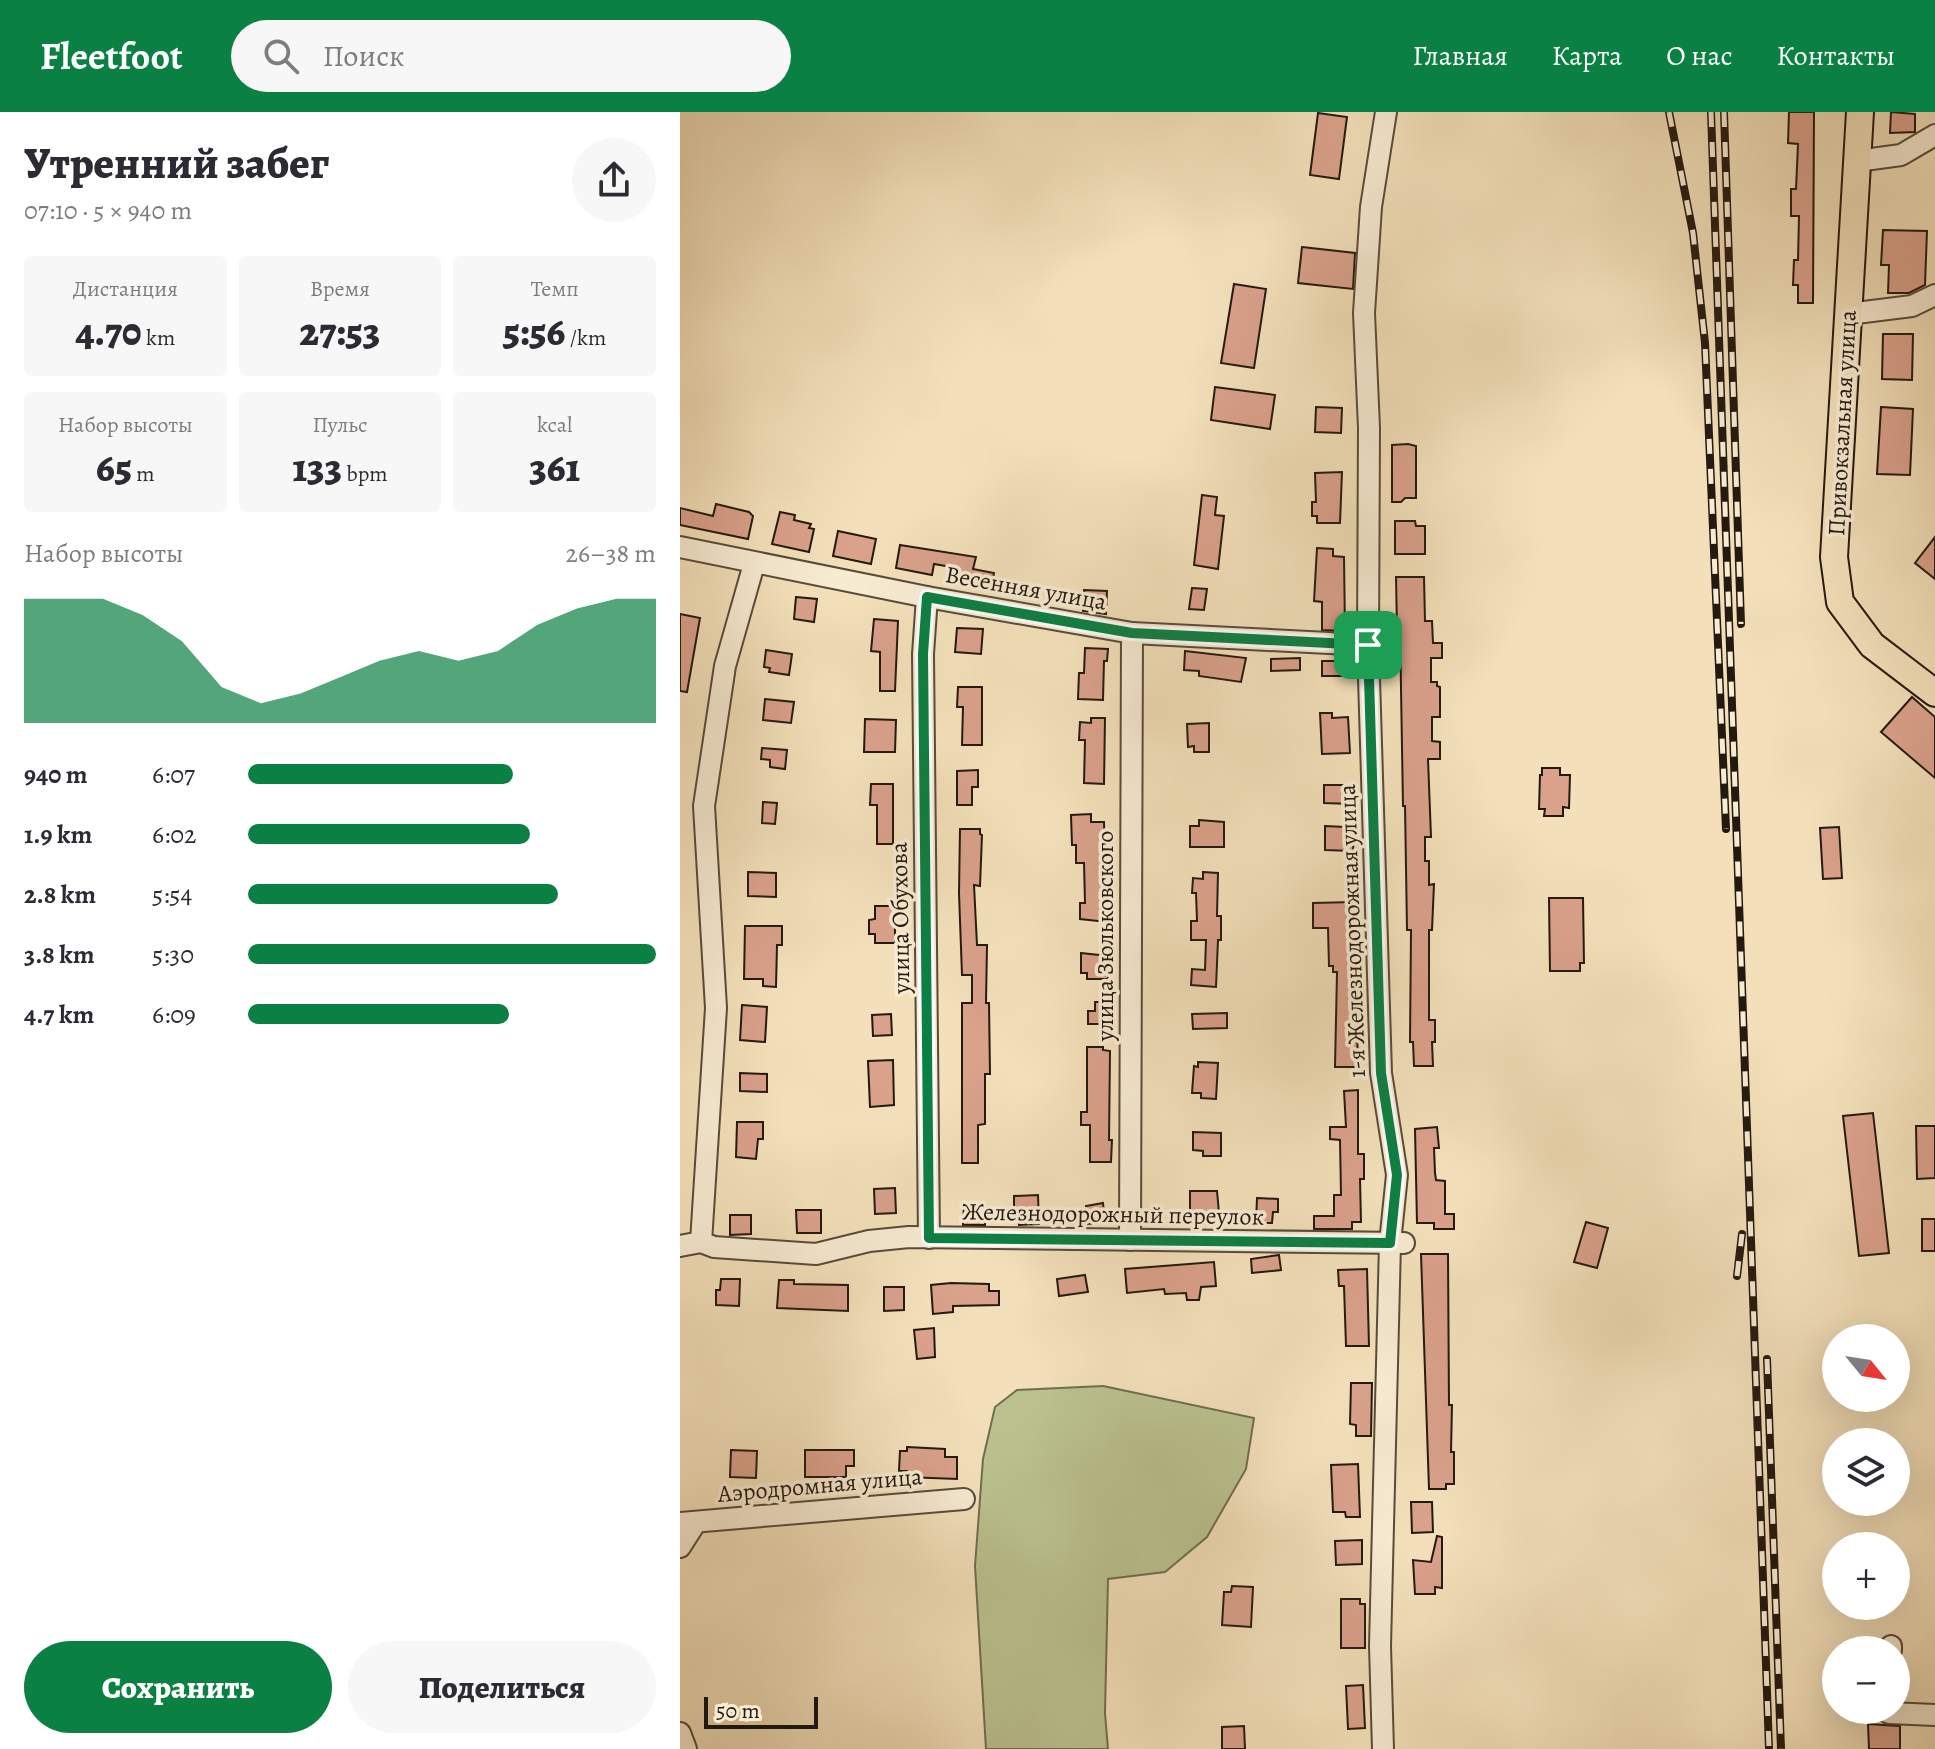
<!DOCTYPE html>
<html lang="ru">
<head>
<meta charset="utf-8">
<style>
	body { margin:0; font-family:Alegreya,serif; background:#f7f7f7; color:#2b2b33; height:100vh; display:flex; flex-direction:column; font-size:30px; white-space:nowrap }
	* { box-sizing:border-box; margin:0 }
	p { font-size:26px; color:#7c7c81 }
	.icon { flex:none; width:44px; height:44px; fill:none; stroke:currentColor; stroke-width:2; stroke-linecap:round; stroke-linejoin:round }
	.map { position:relative; flex:1; overflow:hidden }
	.panel { display:flex; flex-direction:column; background:#fff; width:680px }
	.panel>* { flex:none }
	.needle { width:52px; rotate:120deg }
	.fabs { position:absolute; left:1142px; top:1212px; display:grid; gap:16px }
	.fabs a { display:grid; place-items:center; width:88px; height:88px; border-radius:50%; background:#fff; box-shadow:0 8px 32px #0002; font-size:40px }
	.scale { position:absolute; left:24px; bottom:20px; width:114px; box-sizing:border-box; padding-left:8px; border:4px solid #241910; border-top:0; font-size:22px; line-height:28px; white-space:nowrap; color:#241910; -webkit-text-stroke:6px #f7ebd2; paint-order:stroke }
	.pin { position:absolute; display:grid; place-items:center; width:68px; height:68px; color:#fff; margin:-34px; border-radius:16px; box-shadow:0 4px 12px #0006 }
	.round { display:grid; place-items:center; flex:none; width:84px; height:84px; border-radius:42px; background:#f7f7f7 }
	.headline { display:flex; align-items:center; justify-content:space-between; height:136px; padding:0 24px }
	h1 { font-size:44px; font-weight:800; line-height:60px }
	.stats { display:grid; grid-template-columns:repeat(3,1fr); gap:12px; height:136px; padding:8px 24px }
	.stats div { display:grid; align-content:center; border-radius:8px; background:#f7f7f7; text-align:center }
	.stats b { font-size:40px; font-weight:800 }
	.stats small { font-size:22px; font-weight:400 }
	.stats p { font-size:22px }
	.chart { height:224px; padding:16px 24px }
	.chart p { display:flex; justify-content:space-between }
	.chart svg { width:100%; height:144px; margin-top:8px; fill:#0b8043; opacity:.7 }
	.cta { display:flex; gap:16px; margin-top:auto; padding:16px 24px }
	.cta a { flex:1; height:92px; border-radius:48px; background:#0b8043; color:#fff; font-size:32px; font-weight:800; line-height:92px; text-align:center }
	.cta a+a { background:#f7f7f7; color:#2b2b33 }
	ul { padding:0 24px; list-style:none; font-size:26px }
	li { display:grid; grid-template-columns:128px 96px 1fr; align-items:center; height:60px }
	li i { height:20px; border-radius:10px; background:#0b8043 }
	header { display:flex; align-items:center; gap:48px; box-sizing:border-box; height:112px; padding:0 40px; background:#0b8043; color:#fff }
	header strong { font-size:38px }
	nav { display:flex; gap:44px; margin-inline-start:auto; font-size:28px }
	.search { width:560px; height:72px; background:#f7f7f7; display:flex; align-items:center; gap:20px; box-sizing:border-box; padding:0 28px; border-radius:44px; color:#7c7c81; font-size:30px }
	main { display:flex; flex:1; min-height:0 }
	.map>svg:first-child { display:block }
	.green { fill:#bbc290; stroke:#706e50; stroke-width:2 }
	.building { fill:#daa18b; stroke:#241910; stroke-width:2 }
	.lines { fill:none; stroke-linecap:round; stroke-linejoin:round }
	.minor-casing { stroke:#584b3a; stroke-width:24 }
	.major-casing { stroke:#241910; stroke-width:30 }
	.minor { stroke:#f7ebd2; stroke-width:20 }
	.major { stroke:#f3e0ba; stroke-width:26 }
	.rail-casing { stroke:#241910; stroke-width:8 }
	.rail { stroke:#f7ebd2; stroke-width:5; stroke-dasharray:15; stroke-linecap:butt }
	.route-casing { stroke:#fff; stroke-width:16 }
	.route { stroke:#0b8043; stroke-width:10 }
	.labels { text-anchor:middle; dominant-baseline:central; stroke-width:7; stroke-linejoin:round; paint-order:stroke }
	.street-label { font-size:24px; fill:#241910; stroke:#f7ebd2 }
</style>
</head>
<body>
<header>
<strong>Fleetfoot</strong>
<div class="search"><svg class="icon" aria-label="search" viewBox="0 0 24 24"><circle cx="10" cy="10" r="6"/><path d="M15 15l6 6"/></svg>Поиск</div>
<nav><a>Главная</a><a>Карта</a><a>О нас</a><a>Контакты</a></nav>
</header>
<main>
<section class="panel">
<div class="headline"><div><h1>Утренний забег</h1><p>07:10 · 5 × 940 m</p></div><a class="round"><svg class="icon" aria-label="share" viewBox="0 0 24 24"><path d="M12 15V3M7 8l5-5 5 5M5 13v7h14v-7"/></svg></a></div>
<div class="stats">
<div><p>Дистанция</p><b>4.70<small> km</small></b></div>
<div><p>Время</p><b>27:53</b></div>
<div><p>Темп</p><b>5:56<small> /km</small></b></div>
</div>
<div class="stats">
<div><p>Набор высоты</p><b>65<small> m</small></b></div>
<div><p>Пульс</p><b>133<small> bpm</small></b></div>
<div><p>kcal</p><b>361</b></div>
</div>
<div class="chart"><p><span>Набор высоты</span>26–38 m</p>
<svg viewBox="0 0 160 44" preserveAspectRatio="none"><path d="M0 44V6L10 6L20 6L30 11L40 19L50 33L60 38L70 35L80 30L90 25L100 22L110 25L120 22L130 14L140 9L150 6L160 6V44z"/></svg>
</div>
<ul>
<li><b>940 m</b>6:07<i style="width:65%"></i></li>
<li><b>1.9 km</b>6:02<i style="width:69%"></i></li>
<li><b>2.8 km</b>5:54<i style="width:76%"></i></li>
<li><b>3.8 km</b>5:30<i style="width:100%"></i></li>
<li><b>4.7 km</b>6:09<i style="width:64%"></i></li>
</ul>
<div class="cta"><a>Сохранить</a><a>Поделиться</a></div>
</section>
<div class="map">
<svg width="1255" height="1637" viewBox="0 0 1255 1637">
	<rect width="100%" height="100%" fill="#f3e0ba"/>
	<filter id="stains"><feTurbulence type="fractalNoise" baseFrequency=".0025" numOctaves="4"/><feColorMatrix values="0 0 0 0 .2 0 0 0 0 .09 0 0 0 0 .02 0 0 0 .5 -.17"/></filter>
	<radialGradient id="worn" r=".72"><stop offset=".6" stop-color="#630" stop-opacity="0"/><stop offset="1" stop-color="#630" stop-opacity=".3"/></radialGradient>
	<polygon class="green" points="423,1274 574,1306 566,1357 527,1425 485,1460 428,1467 425,1601 428,1637 306,1637 295,1454 303,1347 315,1295 337,1278"/>
	<g class="building">
		<polygon points="1109,0 1134,0 1133,191 1118,191 1118,173 1113,173 1114,148 1118,148 1119,104 1111,104 1111,77 1116,77 1118,32 1108,31"/>
		<polygon points="1211,0 1235,2 1235,20 1210,21"/>
		<polygon points="638,1 667,5 659,67 630,63"/>
		<polygon points="1203,118 1247,119 1245,173 1229,181 1208,181 1209,153 1201,153"/>
		<polygon points="622,135 675,141 673,177 618,171"/>
		<polygon points="554,172 586,177 574,256 541,251"/>
		<polygon points="1203,222 1233,222 1232,268 1202,267"/>
		<polygon points="535,275 595,283 590,317 531,308"/>
		<polygon points="636,295 662,296 661,321 635,320"/>
		<polygon points="1201,295 1233,297 1230,363 1197,362"/>
		<polygon points="728,332 736,334 736,386 725,386 721,390 712,390 712,333"/>
		<polygon points="662,360 660,411 637,411 637,404 632,404 632,390 636,390 635,361"/>
		<polygon points="522,383 537,385 535,403 544,404 538,457 514,453"/>
		<polygon points="36,392 69,400 73,404 68,427 0,413 0,396 33,404"/>
		<polygon points="100,400 115,403 114,408 131,412 129,416 134,417 129,440 92,432"/>
		<polygon points="715,409 735,409 736,414 745,414 745,442 715,442"/>
		<polygon points="158,419 196,427 191,452 153,444"/>
		<polygon points="1255,425 1255,467 1235,451"/>
		<polygon points="220,433 296,445 293,457 314,461 311,476 274,469 277,456 254,452 252,463 216,456"/>
		<polygon points="637,436 653,437 653,444 664,445 665,519 642,518 642,490 634,489"/>
		<polygon points="716,465 744,465 745,509 752,509 753,531 762,531 762,546 751,546 751,570 757,570 757,574 760,575 760,605 752,605 752,629 760,630 760,647 748,647 751,725 745,725 745,749 749,749 749,773 754,772 752,818 749,818 749,908 755,908 755,930 752,930 753,954 734,954 733,930 730,930 731,818 727,818 725,694 723,694 720,517 717,517"/>
		<polygon points="512,476 527,477 524,498 509,497"/>
		<polygon points="404,478 427,479 426,502 403,499"/>
		<polygon points="116,485 137,487 134,510 114,507"/>
		<polygon points="0,502 20,506 7,580 0,579"/>
		<polygon points="194,507 218,509 215,579 200,579 200,540 191,539"/>
		<polygon points="277,516 303,517 301,542 275,540"/>
		<polygon points="405,536 428,537 427,549 424,549 423,588 398,587 399,561 404,561"/>
		<polygon points="86,538 112,542 109,563 89,560 90,556 84,555"/>
		<polygon points="505,539 566,546 561,570 519,564 519,559 504,558"/>
		<polygon points="620,546 620,558 591,559 591,547"/>
		<rect x="642" y="549" width="26" height="15"/>
		<polygon points="278,575 302,575 302,633 282,633 283,595 277,595"/>
		<polygon points="1232,585 1255,605 1255,666 1201,620"/>
		<polygon points="85,587 114,590 111,611 83,608"/>
		<polygon points="640,601 652,601 652,606 668,605 670,641 642,642"/>
		<polygon points="411,606 425,606 424,672 404,671 405,628 399,628 400,610 411,611"/>
		<polygon points="185,607 216,608 215,640 184,640"/>
		<polygon points="529,611 529,640 514,640 514,634 508,635 507,612"/>
		<polygon points="82,636 107,638 105,657 90,655 90,648 81,647"/>
		<polygon points="862,656 880,656 880,663 890,663 889,696 883,695 883,704 864,704 865,697 859,697 860,663 862,663"/>
		<polygon points="298,658 298,675 292,675 292,693 277,693 277,659"/>
		<polygon points="191,672 213,672 213,732 197,732 197,693 190,693"/>
		<polygon points="644,673 672,673 672,692 644,691"/>
		<polygon points="83,690 97,691 95,712 82,711"/>
		<polygon points="411,702 411,710 424,710 427,810 400,807 400,791 405,791 404,751 396,751 396,733 392,733 391,703"/>
		<polygon points="519,708 544,710 544,735 510,735 510,714 519,714"/>
		<polygon points="645,714 665,715 666,719 674,719 673,739 645,738"/>
		<polygon points="1159,715 1162,766 1143,767 1140,716"/>
		<polygon points="280,717 300,717 300,722 302,723 300,774 294,773 297,833 307,833 306,891 309,891 310,962 305,962 305,1012 298,1013 298,1051 282,1051 282,891 292,891 292,863 282,863 279,781"/>
		<polygon points="68,760 96,761 96,785 68,784"/>
		<polygon points="523,760 538,761 537,804 541,804 541,828 538,828 536,875 511,873 512,857 525,858 526,828 511,828 511,809 517,809 516,781 512,781 513,766 523,767"/>
		<polygon points="869,786 903,786 904,851 900,851 900,859 870,859"/>
		<polygon points="674,790 678,955 655,955 657,860 653,860 653,854 649,854 648,816 633,816 633,791"/>
		<polygon points="195,794 215,794 215,831 195,831 195,822 189,822 189,808 195,807"/>
		<polygon points="65,814 102,814 102,833 97,833 96,875 83,874 83,867 64,867"/>
		<polygon points="401,841 428,844 428,867 407,867 407,861 401,861"/>
		<polygon points="415,890 429,890 429,912 408,912 408,899 415,899"/>
		<polygon points="62,893 87,895 85,930 60,928"/>
		<polygon points="547,901 547,916 513,917 512,902"/>
		<polygon points="211,902 212,923 193,924 192,903"/>
		<polygon points="407,935 423,935 423,938 430,939 429,1028 432,1028 431,1050 410,1050 410,1013 401,1013 401,1000 407,1000"/>
		<polygon points="213,948 214,993 190,995 188,949"/>
		<polygon points="518,950 538,951 536,987 521,986 521,981 512,981 514,954 518,955"/>
		<polygon points="60,961 87,962 87,980 60,979"/>
		<polygon points="678,978 678,1042 684,1042 684,1067 680,1067 681,1110 672,1110 672,1117 634,1117 634,1104 654,1104 654,1083 661,1083 660,1028 650,1027 650,1015 666,1015 664,979"/>
		<polygon points="1193,1001 1209,1141 1179,1144 1163,1004"/>
		<polygon points="57,1010 83,1010 83,1027 78,1027 76,1047 56,1045"/>
		<polygon points="1236,1014 1255,1014 1255,1066 1237,1067"/>
		<polygon points="757,1015 759,1036 754,1036 755,1061 756,1068 765,1069 765,1102 774,1102 774,1117 754,1117 754,1111 737,1111 735,1017"/>
		<polygon points="513,1020 541,1021 541,1044 523,1044 523,1039 513,1038"/>
		<polygon points="215,1076 216,1101 195,1102 194,1077"/>
		<polygon points="510,1079 537,1079 540,1112 510,1112"/>
		<polygon points="358,1083 359,1112 339,1113 338,1100 334,1100 334,1084"/>
		<polygon points="577,1086 598,1087 598,1100 593,1100 592,1111 576,1111"/>
		<polygon points="423,1091 425,1110 408,1112 406,1094"/>
		<polygon points="284,1093 306,1093 305,1113 283,1113"/>
		<polygon points="116,1098 141,1098 141,1121 117,1121"/>
		<polygon points="50,1103 71,1103 71,1122 50,1123"/>
		<rect x="1242" y="1107" width="13" height="32"/>
		<polygon points="906,1110 928,1116 917,1156 894,1150"/>
		<polygon points="741,1142 768,1142 769,1293 772,1293 771,1340 774,1340 774,1372 766,1372 766,1377 749,1377"/>
		<polygon points="599,1143 601,1158 572,1161 571,1147"/>
		<polygon points="534,1150 536,1174 521,1175 519,1188 507,1188 506,1181 485,1182 484,1177 447,1181 445,1157"/>
		<polygon points="687,1157 689,1234 666,1234 664,1174 659,1174 658,1158"/>
		<polygon points="405,1163 408,1180 379,1184 377,1167"/>
		<polygon points="41,1167 60,1167 59,1194 36,1193 36,1178 40,1178"/>
		<polygon points="99,1168 114,1168 114,1172 168,1173 168,1199 97,1196"/>
		<polygon points="271,1171 309,1172 309,1179 319,1179 319,1193 273,1194 273,1200 253,1202 251,1173"/>
		<polygon points="204,1175 224,1175 224,1198 204,1199"/>
		<polygon points="254,1216 255,1245 237,1247 234,1218"/>
		<polygon points="671,1271 692,1271 691,1324 676,1324 676,1313 670,1312"/>
		<polygon points="227,1335 265,1337 265,1345 277,1345 277,1367 226,1365 227,1359 219,1359 220,1339 227,1339"/>
		<polygon points="51,1338 77,1339 76,1366 50,1365"/>
		<polygon points="125,1338 174,1338 174,1354 166,1354 166,1365 125,1365"/>
		<polygon points="678,1352 680,1405 666,1405 665,1400 653,1400 651,1353"/>
		<polygon points="731,1390 752,1390 753,1420 732,1421"/>
		<polygon points="757,1424 762,1425 762,1476 755,1475 755,1482 735,1482 733,1448 751,1450"/>
		<polygon points="682,1428 682,1452 656,1453 655,1429"/>
		<polygon points="552,1474 573,1475 571,1515 542,1513 544,1480 551,1480"/>
		<polygon points="661,1487 680,1487 680,1492 685,1492 685,1536 661,1536"/>
		<polygon points="683,1573 685,1616 668,1617 666,1574"/>
		<polygon points="1188,1612 1220,1614 1220,1637 1189,1637"/>
		<polygon points="564,1614 565,1637 542,1637 542,1615"/>
	</g>
	<g class="lines">
		<defs>
			<g id="minor">
				<polyline points="1177,49 1221,43 1255,23"/>
				<polyline points="1168,202 1232,194 1255,183"/>
				<polyline points="0,435 247,485 452,521 688,533"/>
				<polyline points="247,485 243,542 249,1126"/>
				<polyline points="450,1128 452,521"/>
				<polyline points="21,1130 36,896 24,694 45,554 74,452"/>
				<polyline points="0,1134 21,1130 34,1135 136,1142 189,1129 229,1125 724,1131"/>
				<polyline points="0,1411 284,1387"/>
				<polyline points="0,1435 16,1410"/>
				<polyline points="1211,1538 1211,1534"/>
				<polyline points="1209,1598 1209,1601 1255,1603"/>
				<polyline points="0,1621 6,1637"/>
				<polyline points="703,1637 700,1534 710,1131 717,1063 701,961 688,533 689,316 684,201 691,95 706,0"/>
			</g>
			<polyline id="major" points="1180,0 1154,445 1160,490 1192,533 1255,581"/>
		</defs>
		<use href="#minor" class="minor-casing"/>
		<use href="#major" class="major-casing"/>
		<use href="#minor" class="minor"/>
		<use href="#major" class="major"/>
		<defs>
			<g id="rail">
				<polyline points="989,0 1013,121 1025,231 1046,717"/>
				<polyline points="1031,0 1089,1637"/>
				<polyline points="1044,0 1061,512"/>
				<polyline points="1057,1164 1062,1122"/>
				<polyline points="1087,1247 1101,1637"/>
			</g>
		</defs>
		<use href="#rail" class="rail-casing"/>
		<use href="#rail" class="rail"/>
	</g>
	<g class="lines">
		<defs>
			<polygon id="route" points="247,485 452,521 688,533 701,961 717,1063 710,1131 249,1126 243,542"/>
		</defs>
		<use href="#route" class="route-casing"/>
		<use href="#route" class="route"/>
	</g>
	<g class="labels">
		<g class="street-label">
			<text transform="translate(1162 311) rotate(-87)">Привокзальная улица</text>
			<text transform="translate(346 476) rotate(10)">Весенняя улица</text>
			<text transform="translate(220 806) rotate(-91)">улица Обухова</text>
			<text transform="translate(672 819) rotate(-92)">1-я Железнодорожная улица</text>
			<text transform="translate(425 824) rotate(-90)">улица Зюльковского</text>
			<text transform="translate(433 1102) rotate(1)">Железнодорожный переулок</text>
			<text transform="translate(140 1373) rotate(-5)">Аэродромная улица</text>
		</g>
	</g>
	<rect width="100%" height="100%" filter="url(#stains)"/>
	<rect width="100%" height="100%" fill="url(#worn)"/>
</svg>
<div class="fabs">
<a><svg class="needle" viewBox="-14 -14 28 28"><path d="M0-13l5 13h-10z" fill="#e53935"/><path d="M0 13l5-13h-10z" fill="#7c7c81"/></svg></a>
<a><svg class="icon" aria-label="layers" viewBox="0 0 24 24"><path d="M12 4l9 5-9 5-9-5zM3 14l9 5 9-5"/></svg></a>
<a>+</a>
<a>−</a>
</div>
<div class="scale">50 m</div>
<div class="pin" style="left:688px;top:533px;background:#1e9e55"><svg class="icon" aria-label="arrive" viewBox="0 0 24 24"><path d="M6 21V4h12l-3 4 3 4H6"/></svg></div>
</div>
</main>
</body>
</html>
